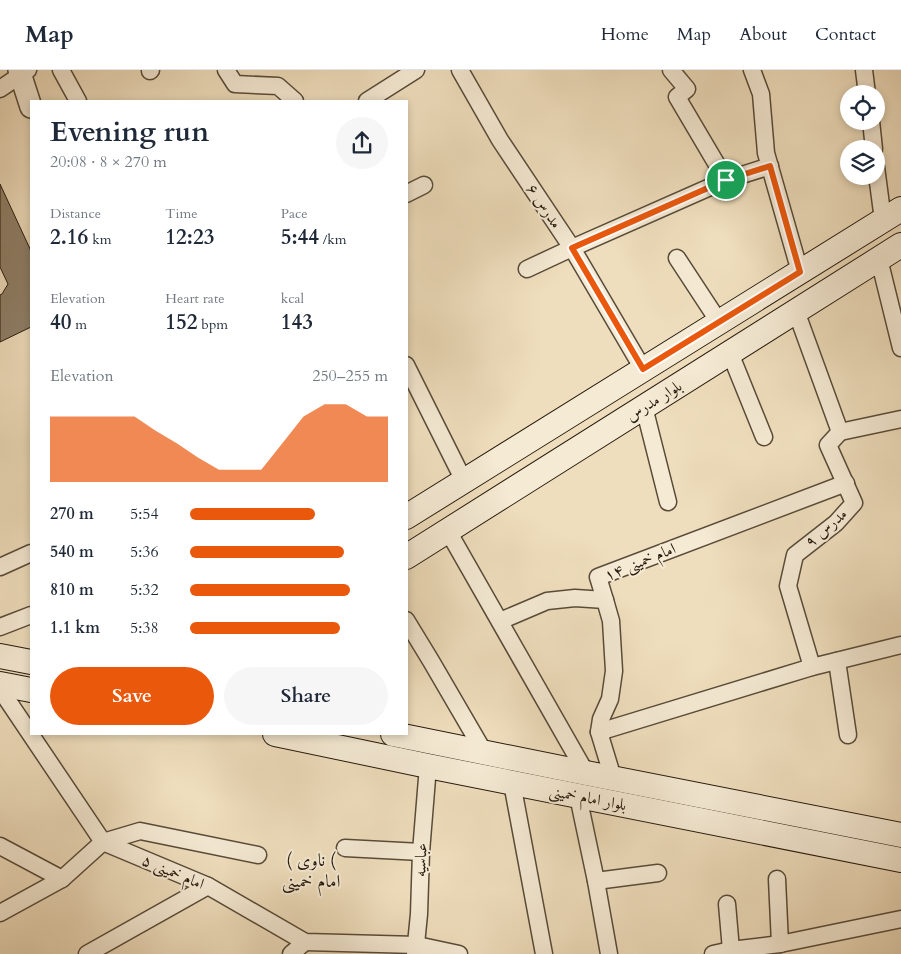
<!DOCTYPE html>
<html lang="en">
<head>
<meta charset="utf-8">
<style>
	body { margin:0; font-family:Cardo,Amiri,serif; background:#f6f6f7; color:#1f2937; height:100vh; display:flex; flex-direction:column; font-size:19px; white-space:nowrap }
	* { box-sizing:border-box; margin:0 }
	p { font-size:16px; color:#747a83 }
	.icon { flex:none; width:28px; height:28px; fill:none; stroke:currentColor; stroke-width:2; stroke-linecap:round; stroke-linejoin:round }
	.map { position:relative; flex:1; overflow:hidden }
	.panel { position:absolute; left:30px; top:30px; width:378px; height:635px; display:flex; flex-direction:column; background:#fff; border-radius:0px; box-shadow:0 2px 8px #0003 }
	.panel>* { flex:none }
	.buttons { position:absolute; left:840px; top:15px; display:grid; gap:10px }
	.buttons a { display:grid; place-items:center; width:45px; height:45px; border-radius:50%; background:#fff; box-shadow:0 2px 8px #0003; font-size:25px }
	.pin { position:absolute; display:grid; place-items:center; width:42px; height:42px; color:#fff; margin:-21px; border:2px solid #fff; border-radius:50%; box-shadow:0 1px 5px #0007 }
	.round { display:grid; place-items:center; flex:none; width:52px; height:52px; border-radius:26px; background:#f6f6f7 }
	.head { display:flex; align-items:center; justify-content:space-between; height:85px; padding:0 20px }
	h1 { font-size:28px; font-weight:600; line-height:38px }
	.stats { display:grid; grid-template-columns:repeat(3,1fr); gap:8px; height:85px; padding:5px 20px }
	.stats div { display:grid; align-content:center }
	.stats b { font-size:21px; font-weight:600 }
	.stats small { font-size:14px; font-weight:400 }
	.stats p { font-size:14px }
	.chart { height:140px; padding:10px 20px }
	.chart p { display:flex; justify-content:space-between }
	.chart svg { width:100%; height:90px; margin-top:5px; fill:#ea580c; opacity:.7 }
	.cta { display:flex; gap:10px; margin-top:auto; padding:10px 20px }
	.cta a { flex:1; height:58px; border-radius:30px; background:#ea580c; color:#fff; font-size:20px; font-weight:600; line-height:58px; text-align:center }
	.cta a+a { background:#f6f6f7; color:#1f2937 }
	ul { padding:0 20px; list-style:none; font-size:16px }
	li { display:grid; grid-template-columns:80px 60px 1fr; align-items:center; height:38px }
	li i { height:12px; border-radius:6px; background:#ea580c }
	header { display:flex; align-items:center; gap:30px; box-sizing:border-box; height:70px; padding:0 25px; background:#fff; border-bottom:1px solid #e0e1e3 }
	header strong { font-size:24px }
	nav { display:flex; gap:28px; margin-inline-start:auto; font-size:18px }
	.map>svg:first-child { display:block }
	.building { fill:#8f8069; stroke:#261a0d }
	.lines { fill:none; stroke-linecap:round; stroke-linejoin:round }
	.minor-casing { stroke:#584b39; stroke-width:19 }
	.tertiary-casing { stroke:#584b39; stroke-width:24 }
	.secondary-casing { stroke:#261a0d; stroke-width:26 }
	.minor { stroke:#f5ead4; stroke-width:16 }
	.tertiary { stroke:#f5ead4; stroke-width:21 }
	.secondary { stroke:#f5ead4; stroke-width:24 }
	.route-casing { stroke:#fff; stroke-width:10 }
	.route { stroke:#ea580c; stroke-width:6 }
	.labels { text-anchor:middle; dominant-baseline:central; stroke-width:4; stroke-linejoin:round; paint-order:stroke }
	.street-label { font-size:16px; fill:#261a0d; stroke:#f5ead4 }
	.neighbourhood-label { font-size:18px; fill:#261a0d; stroke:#f5ead4 }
</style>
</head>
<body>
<header>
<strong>Map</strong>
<nav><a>Home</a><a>Map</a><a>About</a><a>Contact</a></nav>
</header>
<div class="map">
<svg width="901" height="884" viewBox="0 0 901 884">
	<rect width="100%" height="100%" fill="#efdebd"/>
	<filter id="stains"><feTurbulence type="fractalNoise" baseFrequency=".004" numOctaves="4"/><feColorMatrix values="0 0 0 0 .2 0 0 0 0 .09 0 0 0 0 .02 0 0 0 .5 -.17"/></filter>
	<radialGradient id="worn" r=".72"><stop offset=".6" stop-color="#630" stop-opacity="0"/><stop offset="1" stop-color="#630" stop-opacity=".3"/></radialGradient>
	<polygon class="building" points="0,114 31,181 31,257 0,272 0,225 2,224 8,214 0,197"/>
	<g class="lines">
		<defs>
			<g id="minor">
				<polyline points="61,0 78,31"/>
				<polyline points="226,0 235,14 278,16 295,31"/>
				<polyline points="460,0 500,70 572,178 643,299"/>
				<polyline points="671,0 687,19 677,27 726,110"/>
				<polyline points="752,0 761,24 766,83 800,202"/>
				<polyline points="864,0 867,24"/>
				<polyline points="150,1 151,0"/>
				<polyline points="0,19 28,0"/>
				<polyline points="367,31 416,0"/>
				<polyline points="871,51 874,79"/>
				<polyline points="876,97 883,150"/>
				<polyline points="406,124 424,115"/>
				<polyline points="677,188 719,252"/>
				<polyline points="879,189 901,278"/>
				<polyline points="527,199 572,178 726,110 770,96"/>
				<polyline points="796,241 840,362 828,375 854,433 836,453 795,485 788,516 812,597"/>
				<polyline points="730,283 764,367"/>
				<polyline points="406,295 464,411"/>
				<polyline points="644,337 668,432"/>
				<polyline points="840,362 901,349"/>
				<polyline points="448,461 586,703"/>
				<polyline points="0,497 31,483"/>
				<polyline points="406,550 431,591 484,682"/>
				<polyline points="500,551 547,531 575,528 605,530"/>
				<polyline points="0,557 31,545"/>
				<polyline points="837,591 848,665"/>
				<polyline points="0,619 103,772 208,816 305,872 417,875 459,884"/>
				<polyline points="599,662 812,597 901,575"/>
				<polyline points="613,708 599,662 601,649 610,629 614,601 611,551 605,530 598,507 846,413"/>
				<polyline points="512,713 544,884"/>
				<polyline points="578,726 596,811 609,884"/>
				<polyline points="0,776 62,809 103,772 140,761 258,785"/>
				<polyline points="345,778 421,782"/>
				<polyline points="777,809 780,874"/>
				<polyline points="596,811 658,803"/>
				<polyline points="727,834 731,880"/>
				<polyline points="0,843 62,809"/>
				<polyline points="87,884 208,816"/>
				<polyline points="291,884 305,872"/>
				<polyline points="415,884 419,844 421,782 428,696"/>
				<polyline points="713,884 731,880 780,874 901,849"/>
			</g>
			<polyline id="tertiary" points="19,0 31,37"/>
			<g id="secondary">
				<polyline points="406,447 901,139"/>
				<polyline points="406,487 901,175"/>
				<polyline points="0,586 31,592"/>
				<polyline points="0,614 31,620"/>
				<polyline points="275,664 428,696 901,790"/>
				<polyline points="393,664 586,703 901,765"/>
			</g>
		</defs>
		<use href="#minor" class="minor-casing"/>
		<use href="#tertiary" class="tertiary-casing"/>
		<use href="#secondary" class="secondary-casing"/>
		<use href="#minor" class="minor"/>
		<use href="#tertiary" class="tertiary"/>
		<use href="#secondary" class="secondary"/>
	</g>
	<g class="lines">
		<defs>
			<polygon id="route" points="770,96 800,202 643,299 572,178 726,110"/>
		</defs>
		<use href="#route" class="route-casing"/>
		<use href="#route" class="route"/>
	</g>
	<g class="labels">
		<g class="street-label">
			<text transform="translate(544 136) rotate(56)">مدرس ۶</text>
			<text transform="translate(654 331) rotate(-32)">بلوار مدرس</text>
			<text transform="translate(826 458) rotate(-41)">مدرس ۹</text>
			<text transform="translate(640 492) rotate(-22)">امام خمینی ۱۴</text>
			<text transform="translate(588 728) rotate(11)">بلوار امام خمینی</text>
			<text transform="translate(421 790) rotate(-87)">عباسیه</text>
			<text transform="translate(173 802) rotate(23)">امام خمینی ۵</text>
		</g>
		<g class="neighbourhood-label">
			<text x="311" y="790">( ناوی (<tspan x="311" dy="21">امام خمینی</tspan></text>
		</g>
	</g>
	<rect width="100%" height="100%" filter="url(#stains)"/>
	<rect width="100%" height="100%" fill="url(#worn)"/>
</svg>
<div class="buttons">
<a><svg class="icon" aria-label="locate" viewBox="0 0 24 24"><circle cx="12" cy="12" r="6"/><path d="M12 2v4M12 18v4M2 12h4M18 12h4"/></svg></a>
<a><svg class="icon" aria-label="layers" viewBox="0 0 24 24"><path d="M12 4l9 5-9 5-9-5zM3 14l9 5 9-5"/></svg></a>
</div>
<div class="pin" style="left:726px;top:110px;background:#1e9e55"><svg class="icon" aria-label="arrive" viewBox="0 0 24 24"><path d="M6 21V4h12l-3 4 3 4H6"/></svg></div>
<section class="panel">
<div class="head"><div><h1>Evening run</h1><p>20:08 · 8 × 270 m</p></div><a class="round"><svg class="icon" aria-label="share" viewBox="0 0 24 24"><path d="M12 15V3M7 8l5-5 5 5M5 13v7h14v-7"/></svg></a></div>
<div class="stats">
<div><p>Distance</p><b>2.16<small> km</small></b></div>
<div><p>Time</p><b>12:23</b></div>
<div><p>Pace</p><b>5:44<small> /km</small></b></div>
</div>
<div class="stats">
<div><p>Elevation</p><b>40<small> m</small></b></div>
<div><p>Heart rate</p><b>152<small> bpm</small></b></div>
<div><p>kcal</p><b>143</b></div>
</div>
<div class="chart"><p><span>Elevation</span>250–255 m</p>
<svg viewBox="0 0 160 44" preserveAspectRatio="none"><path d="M0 44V12L10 12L20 12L30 12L40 12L50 19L60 25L70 32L80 38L90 38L100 38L110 25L120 12L130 6L140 6L150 12L160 12V44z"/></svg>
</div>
<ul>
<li><b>270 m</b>5:54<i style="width:63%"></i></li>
<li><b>540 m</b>5:36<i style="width:78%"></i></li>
<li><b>810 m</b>5:32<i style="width:81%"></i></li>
<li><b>1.1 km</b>5:38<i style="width:76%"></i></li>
</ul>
<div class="cta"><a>Save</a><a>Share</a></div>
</section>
</div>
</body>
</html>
